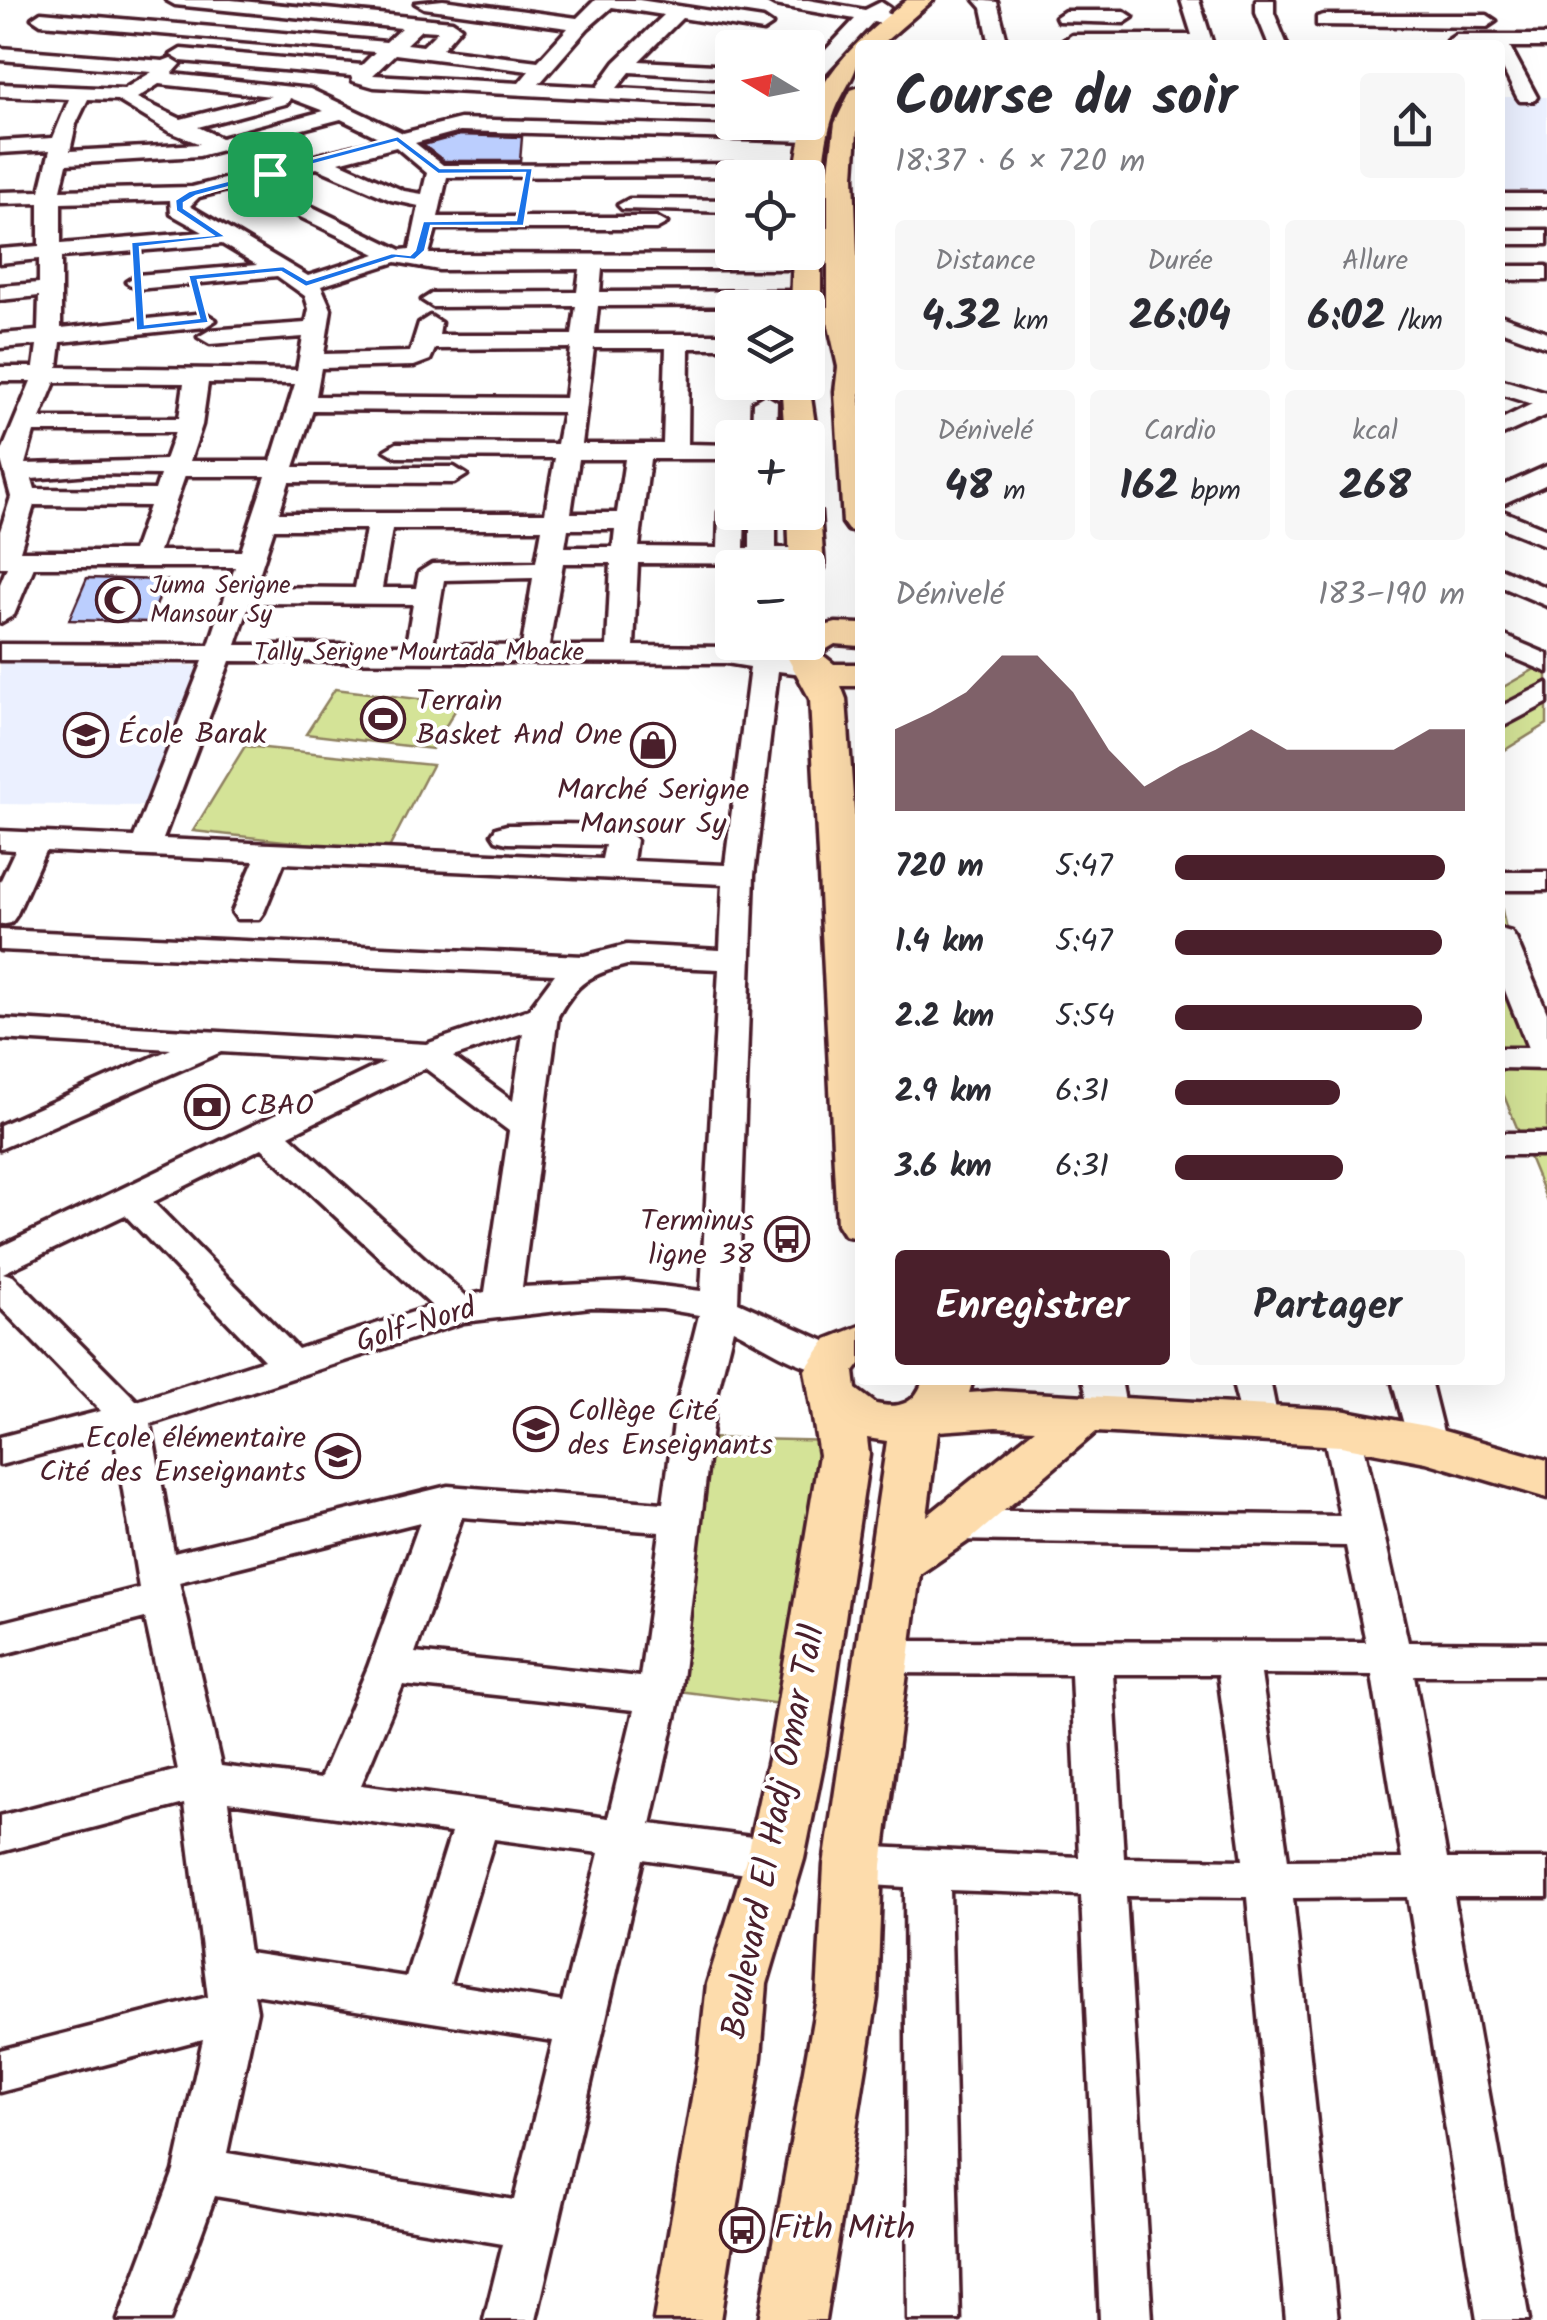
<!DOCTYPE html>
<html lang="fr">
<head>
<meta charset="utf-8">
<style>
	body { margin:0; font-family:Kalam,sans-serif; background:#f7f7f7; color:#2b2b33; height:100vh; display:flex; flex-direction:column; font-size:38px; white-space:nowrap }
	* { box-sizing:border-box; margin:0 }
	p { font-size:32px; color:#7c7c81 }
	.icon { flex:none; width:55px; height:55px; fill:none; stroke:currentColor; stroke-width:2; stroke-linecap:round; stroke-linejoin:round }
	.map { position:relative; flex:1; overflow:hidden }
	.details { position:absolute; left:855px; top:40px; width:650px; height:1345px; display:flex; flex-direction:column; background:#fff; border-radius:10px; box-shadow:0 10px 40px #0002 }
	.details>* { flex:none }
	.needle { width:65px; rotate:280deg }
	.controls { position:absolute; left:715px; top:30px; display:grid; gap:20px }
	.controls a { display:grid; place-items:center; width:110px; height:110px; border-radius:10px; background:#fff; box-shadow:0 10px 40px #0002; font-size:50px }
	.pin { position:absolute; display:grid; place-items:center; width:85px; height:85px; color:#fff; margin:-42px; border-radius:20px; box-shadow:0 5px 15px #0006 }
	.round { display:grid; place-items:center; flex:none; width:105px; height:105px; border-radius:10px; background:#f7f7f7 }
	.summary { display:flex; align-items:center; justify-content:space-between; height:170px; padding:0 40px }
	h1 { font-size:55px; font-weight:700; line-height:75px }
	.stats { display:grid; grid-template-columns:repeat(3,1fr); gap:15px; height:170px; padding:10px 40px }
	.stats div { display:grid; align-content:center; border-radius:10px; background:#f7f7f7; text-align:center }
	.stats b { font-size:42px; font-weight:700 }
	.stats small { font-size:28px; font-weight:400 }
	.stats p { font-size:28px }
	.chart { height:280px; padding:20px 40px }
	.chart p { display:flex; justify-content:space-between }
	.chart svg { width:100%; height:180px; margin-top:10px; fill:#4a1f2b; opacity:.7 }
	.cta { display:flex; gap:20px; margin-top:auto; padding:20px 40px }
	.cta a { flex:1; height:115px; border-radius:10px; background:#4a1f2b; color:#fff; font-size:40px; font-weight:700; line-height:115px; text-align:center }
	.cta a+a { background:#f7f7f7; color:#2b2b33 }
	ul { padding:0 40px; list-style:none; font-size:32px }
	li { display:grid; grid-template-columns:160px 120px 1fr; align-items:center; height:75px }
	li i { height:25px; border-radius:12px; background:#4a1f2b }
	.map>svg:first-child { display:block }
	.built { fill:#ebf0ff }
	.green { fill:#d4e397; stroke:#8f8161; stroke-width:2.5 }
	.building { fill:#bbcefe; stroke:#4a1f2b; stroke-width:2.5 }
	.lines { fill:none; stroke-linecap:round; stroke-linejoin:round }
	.minor-casing { stroke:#4a1f2b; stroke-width:7 }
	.major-casing { stroke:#4a1f2b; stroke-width:7 }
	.minor { fill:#fff; fill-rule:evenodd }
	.major { fill:#fddcac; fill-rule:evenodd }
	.route { fill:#1a73e8; stroke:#fff; stroke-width:2.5; fill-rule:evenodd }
	.labels { text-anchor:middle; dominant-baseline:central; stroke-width:8; stroke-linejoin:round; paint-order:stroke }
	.far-poi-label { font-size:25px; fill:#4a1f2b; stroke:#fff; text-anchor:start }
	.far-street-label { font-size:25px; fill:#4a1f2b; stroke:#fff }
	.poi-label { font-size:30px; fill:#4a1f2b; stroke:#fff; text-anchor:start }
	.street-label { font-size:30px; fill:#4a1f2b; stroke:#fff }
	.near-street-label { font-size:35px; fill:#4a1f2b; stroke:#fff }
	.near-poi-label { font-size:35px; fill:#4a1f2b; stroke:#fff; text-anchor:start }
</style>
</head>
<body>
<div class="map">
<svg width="1547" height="2320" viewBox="0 0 1547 2320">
	<rect width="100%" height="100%" fill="#fff"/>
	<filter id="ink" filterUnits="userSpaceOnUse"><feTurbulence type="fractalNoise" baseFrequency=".01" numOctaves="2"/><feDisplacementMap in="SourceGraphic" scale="20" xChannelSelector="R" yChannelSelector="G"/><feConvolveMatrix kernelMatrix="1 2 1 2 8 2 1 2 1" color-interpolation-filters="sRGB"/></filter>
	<g filter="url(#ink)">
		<g class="built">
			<rect x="1500" y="97" width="47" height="99"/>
			<polygon points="0,663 197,666 147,806 0,804"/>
		</g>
		<g class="green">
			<polygon points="1547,662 1547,724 1500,753 1500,689"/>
			<polygon points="335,689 459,704 432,749 306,734"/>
			<polygon points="245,746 432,765 387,852 193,831"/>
			<polygon points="1500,901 1517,981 1547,1048 1547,1201 1500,1086"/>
			<polygon points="701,1438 838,1441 788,1705 670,1690"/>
		</g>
		<g class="building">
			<polygon points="460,135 522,137 520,161 444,161 423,145"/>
			<polygon points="87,578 166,580 150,622 69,620"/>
		</g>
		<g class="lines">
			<defs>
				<g id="minor">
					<path d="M166,0H231L452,21L461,27L442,49L538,61L568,28L424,8L415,3L443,0L577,18L595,0H639L763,19L772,25L763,31L682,18L639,61L732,66V78L630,72L617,88L732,94V106L374,87L353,81L351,76L181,61L171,55L181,49L362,65L375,52L41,24L32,18L41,12L386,42L401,28L175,5ZM612,7L664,15L615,62L597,87L539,84L588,28ZM421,30L438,31L423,46L406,44ZM395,54L529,71L519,83L373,75Z"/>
					<polygon points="766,0 808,0 865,10 881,2 890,8 886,13 903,20 894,26 873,22 815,84 808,86 808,69 855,19 775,5"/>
					<polygon points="975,0 997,2 1008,45 990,45 982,8"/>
					<polygon points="1181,0 1199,0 1213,45 1065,45 1063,41 1072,35 1192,35"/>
					<polygon points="1256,0 1274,0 1274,13 1287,45 1269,45 1256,13"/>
					<polygon points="1065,11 1124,11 1133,17 1124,23 1058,21 1056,17"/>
					<polygon points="1324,15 1487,15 1496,21 1487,27 1317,25 1317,17"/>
					<polygon points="1456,35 1547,35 1547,47 1510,47 1537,97 1534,101 1520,101 1517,97 1500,63 1500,45 1449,45 1447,41"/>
					<path d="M0,48L163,61L171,58L181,64L172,74L310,89L403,133L460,119L812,129L822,135L812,141L460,131L415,143L443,165L808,164L818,170L808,176L447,177L438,217H656L667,223L656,229H436L429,254L807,255L818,262L807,269H602L600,292L808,291L819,298L808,305L598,306L595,334H732V348H689L688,444L732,445V459H650L639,547L718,548L719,512L732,504V512H745L744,548H750V512H776V548H806L819,556L806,564L638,563L634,646L726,647L820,661L824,667L810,675L778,671L754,875L738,1302L847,1351L853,1360L847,1369C811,1380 765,1345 733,1329L715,1403L680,1696L651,1824L775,1840L791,1846L798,1859L791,1872L775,1878L643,1859L536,2320H484L503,2244L215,2196L170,2320H118L174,2171L203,2039L0,2092V2050L208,1997L184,1804L0,1852V1816L178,1770L145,1618L0,1655V1623L139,1588L114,1435L0,1465V1437L101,1411L0,1307V1247L385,1062L221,1052L0,1149V1125L171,1049L0,1039V1019L426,1044L529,1009L555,974L0,950V930L584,956L627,945L720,950L723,884L284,863L264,912L259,919H237L232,912L254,861L45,851L16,916L11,923L0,925V882L15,850L0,849V831L134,837L203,661L0,660V644L209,645L235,567H34L14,615L0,623V584L7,567H0V531L11,497L0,456L31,381H0V367H34L37,345L0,348V334L38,331L39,296L0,300V286L39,283V259L0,263V249L39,246V203L0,204V192L40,191L50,150L0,153V141L53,138L69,99L0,96V84L124,89L152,72L0,60ZM159,84L271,96L181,119L137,98ZM290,98L324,111L221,138L198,127L288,103ZM88,99L117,100L168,131L200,144L70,151L76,124ZM341,119L382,139L192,187L61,190L67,164L199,156ZM396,147L427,173L422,194L404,191L339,162ZM317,168L391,200L419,206L410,249L401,250L261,182ZM239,187L376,254L308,276L190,206L199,197ZM170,200L171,214L203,232L61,244V203ZM222,244L257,265L137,275L126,282L137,289L277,276L305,296L309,309L306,323L210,330L198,337L210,344L303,337L297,370L58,367L61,342L205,327L216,320L205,313L61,328V257ZM396,262L439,270L580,269L577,292L433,293L422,300L433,307L576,306L572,335H439L441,323L430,316L419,323L410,352L324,354L331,309L321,286ZM571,348L565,398L316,396L321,368L414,366L430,360L435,349ZM594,348H666L663,444H582ZM55,382L184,383L179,418H40ZM208,383L295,384L271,461H190L202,425ZM313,410L563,412L557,444L397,443L385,450L397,457L555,458L545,513H279L289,482L454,483L467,475L454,467H294ZM34,432H175L165,460L25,464ZM579,459H625L617,513H571ZM90,474L160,475L155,490L35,489L32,479ZM185,476H266L241,551H159ZM34,505L149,506L133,551H20ZM274,529H366L355,588L255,587ZM392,529H542L536,562L432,564L419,572L416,588H382ZM568,529H615L613,547H565ZM563,563H611L607,646H549ZM533,578L522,646L433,645L444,580ZM250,603L413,604L406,645H236ZM230,661L726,663L750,667L725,865L633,861L636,840C620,818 535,825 507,825L496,828L492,834L496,840L507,843L605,845L602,859L163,839ZM627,965L719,969L701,1291L628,1282L522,1287L558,1016C577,982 590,974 627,965ZM523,1033L513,1101L453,1057ZM425,1068L509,1131L485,1292L466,1296L289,1135ZM262,1148L432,1306L298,1349L153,1202ZM125,1215L264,1360L137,1401L13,1276L3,1273ZM591,1307L663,1309L699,1315L677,1403L663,1503L448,1486L174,1553L151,1424L464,1322ZM462,1517L660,1532L640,1677L415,1653ZM420,1522L368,1667L320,1779L221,1766L179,1582ZM403,1685L634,1710L608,1818L361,1785ZM228,1802L451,1833L406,1977L249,1953ZM494,1839L599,1853L562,2002L450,1984ZM254,1994L553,2041L514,2200L227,2153L257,2011Z"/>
					<rect x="1500" y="194" width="47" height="12"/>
					<polygon points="629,199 732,200 732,212 622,209 618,205"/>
					<rect x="1500" y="230" width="47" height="14"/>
					<rect x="1500" y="266" width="47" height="14"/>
					<polygon points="1500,315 1547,332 1547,347 1500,330"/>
					<polygon points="1500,379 1547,393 1547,415 1500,436 1500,420 1532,404 1500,394"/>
					<polygon points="765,395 777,402 776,438 752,438 753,402"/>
					<polygon points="1547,466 1547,484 1500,505 1500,487"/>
					<polygon points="1500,510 1547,529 1547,546 1500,527"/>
					<polygon points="1500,568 1547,588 1547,606 1500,586"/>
					<polygon points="1500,634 1547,654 1547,672 1500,652"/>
					<polygon points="1547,683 1547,703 1500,728 1500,707"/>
					<rect x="1500" y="872" width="47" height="18"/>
					<polygon points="1500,929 1511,932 1516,939 1547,1013 1547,1069 1500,1068 1500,1048 1528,1048 1500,978"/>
					<rect x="1500" y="1133" width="47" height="22"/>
					<polygon points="1083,1380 1121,1380 1128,1417 1123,1427 1109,1431 1095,1427"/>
					<polygon points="1232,1380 1270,1380 1278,1420 1273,1430 1259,1434 1245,1430"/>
					<polygon points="1392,1380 1430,1380 1446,1444 1440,1454 1426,1458 1412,1454"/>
					<path d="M1341,1414L1355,1418L1360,1428L1408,1642L1547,1643V1675H1414L1447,1859H1547V1897H1454L1529,2320H1477L1408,1897L1293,1898L1338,2320H1286L1247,1897L1126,1896L1152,2320H1100L1081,1895L950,1890L960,2320H908L905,1887L853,1884L837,1878L830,1865L837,1852L853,1846L1079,1857L1071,1674L882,1673L867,1669L861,1657L867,1645L882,1641L1366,1642L1346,1546L953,1540L939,1536L933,1525L939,1514L953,1510L1340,1516L1322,1428L1327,1418ZM1113,1674H1218L1243,1860L1124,1858ZM1261,1674L1372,1675L1402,1859L1288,1860Z"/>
				</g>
				<g id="major">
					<path d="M907,0H933L881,45H860C860,72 845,86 835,111C825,136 823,163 821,190L818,196L808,198V178H795C801,93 843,51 907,0Z"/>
					<polygon points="860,87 854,176 860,332 860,533 848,530 843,523 835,392 838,367 828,322 828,176 835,123 851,90"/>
					<polygon points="808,244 821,252 821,308 808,316 808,308 791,308 793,252 808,252"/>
					<polygon points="808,377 817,438 808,446 808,438 785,438 781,382 808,382"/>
					<polygon points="808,503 820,512 824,568 819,575 808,578 808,568 790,568 788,512 808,512"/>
					<polygon points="836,623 860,624 860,646 835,644 820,653 834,664 860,664 860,686 841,686 846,699 860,895 860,1239 844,1235 837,1224 810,699 784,651 790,642 808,642 808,630"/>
					<path d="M860,1326V1364L854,1372L856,1389L876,1404C899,1409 916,1404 923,1380H973L969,1393L996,1391L1341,1410L1426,1426L1547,1460V1498L1426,1462L1341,1446L1096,1432L971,1539L920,1574L882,1865L877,1998L825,2320H759L817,1998L824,1865L887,1441L867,1438L869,1455L825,1755L804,1859L767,1984L761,2057L720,2320H654L699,2057L707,1984L746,1859L769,1755L819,1455L805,1370L827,1339ZM996,1427L1035,1429L927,1516L938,1431Z"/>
				</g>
			</defs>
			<use href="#minor" class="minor-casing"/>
			<use href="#major" class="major-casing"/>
			<use href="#minor" class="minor"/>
			<use href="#major" class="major"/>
		</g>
	</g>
	<path class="route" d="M398,136L440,168H533L524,226H431L425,251L415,260L396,258L306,287L281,272L198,280L209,323L136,331L131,242L212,235L176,211L175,200L189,191ZM396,142L438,174L525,173L516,220L423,221L415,250L410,255L392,253L307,280L283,266L188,275L199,318L145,324L140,247L227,237L184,208V203L196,196Z"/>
	<defs>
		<symbol id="mosque-ring" viewBox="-11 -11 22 22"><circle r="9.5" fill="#fff" stroke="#4a1f2b" stroke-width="1.5"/><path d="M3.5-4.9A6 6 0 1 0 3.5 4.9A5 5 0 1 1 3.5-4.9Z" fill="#4a1f2b"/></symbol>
		<symbol id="stadium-ring" viewBox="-11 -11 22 22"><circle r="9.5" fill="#fff" stroke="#4a1f2b" stroke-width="1.5"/><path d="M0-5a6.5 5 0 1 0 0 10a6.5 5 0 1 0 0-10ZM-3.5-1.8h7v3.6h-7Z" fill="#4a1f2b"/></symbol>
		<symbol id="school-ring" viewBox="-11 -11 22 22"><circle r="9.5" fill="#fff" stroke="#4a1f2b" stroke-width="1.5"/><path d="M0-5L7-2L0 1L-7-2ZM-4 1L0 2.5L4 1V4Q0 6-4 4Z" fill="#4a1f2b"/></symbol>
		<symbol id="shop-ring" viewBox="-11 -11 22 22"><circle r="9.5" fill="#fff" stroke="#4a1f2b" stroke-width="1.5"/><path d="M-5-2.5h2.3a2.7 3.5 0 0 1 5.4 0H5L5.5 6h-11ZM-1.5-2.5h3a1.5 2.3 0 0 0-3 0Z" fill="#4a1f2b"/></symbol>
		<symbol id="bank-ring" viewBox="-11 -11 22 22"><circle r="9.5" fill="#fff" stroke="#4a1f2b" stroke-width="1.5"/><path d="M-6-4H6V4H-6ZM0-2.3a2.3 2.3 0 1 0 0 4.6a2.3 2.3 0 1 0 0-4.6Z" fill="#4a1f2b"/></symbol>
		<symbol id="bus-ring" viewBox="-11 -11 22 22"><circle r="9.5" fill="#fff" stroke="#4a1f2b" stroke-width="1.5"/><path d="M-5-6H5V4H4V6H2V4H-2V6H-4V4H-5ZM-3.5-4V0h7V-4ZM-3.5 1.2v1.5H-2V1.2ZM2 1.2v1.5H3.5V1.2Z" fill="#4a1f2b"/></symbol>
	</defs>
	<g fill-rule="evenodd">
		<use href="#mosque-ring" x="93" y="575" width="50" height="50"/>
		<use href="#stadium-ring" x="358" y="694" width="50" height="50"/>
		<use href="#school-ring" x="61" y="710" width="50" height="50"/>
		<use href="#shop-ring" x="628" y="720" width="50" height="50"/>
		<use href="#bank-ring" x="182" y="1082" width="50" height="50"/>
		<use href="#bus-ring" x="762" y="1214" width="50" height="50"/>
		<use href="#school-ring" x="511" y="1404" width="50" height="50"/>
		<use href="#school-ring" x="313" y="1431" width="50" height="50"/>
		<use href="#bus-ring" x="717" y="2205" width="50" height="50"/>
	</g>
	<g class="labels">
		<g class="far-poi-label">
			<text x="150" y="586">Juma Serigne<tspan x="150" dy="29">Mansour Sy</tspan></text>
		</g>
		<g class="far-street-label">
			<text x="419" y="653">Tally Serigne Mourtada Mbacke</text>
		</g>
		<g class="poi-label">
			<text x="416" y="702">Terrain<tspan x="416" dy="34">Basket And One</tspan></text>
			<text x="118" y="735">École Barak</text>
			<text x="653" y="791" text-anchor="middle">Marché Serigne<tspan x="653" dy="34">Mansour Sy</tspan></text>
			<text x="240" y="1107">CBAO</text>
			<text x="754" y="1222" text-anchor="end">Terminus<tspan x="754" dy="34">ligne 38</tspan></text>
			<text x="568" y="1412">Collège Cité<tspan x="568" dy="34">des Enseignants</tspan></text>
			<text x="306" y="1439" text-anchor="end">Ecole élémentaire<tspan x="306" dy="34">Cité des Enseignants</tspan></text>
		</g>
		<g class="street-label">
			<text transform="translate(416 1326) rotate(-17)">Golf-Nord</text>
		</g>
		<g class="near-street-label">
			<text transform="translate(775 1832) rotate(-79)">Boulevard El Hadj Omar Tall</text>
		</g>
		<g class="near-poi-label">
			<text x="774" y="2230">Fith Mith</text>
		</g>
	</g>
</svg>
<div class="controls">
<a><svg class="needle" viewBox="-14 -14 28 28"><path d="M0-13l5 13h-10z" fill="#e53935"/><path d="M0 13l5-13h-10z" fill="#7c7c81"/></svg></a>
<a><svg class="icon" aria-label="locate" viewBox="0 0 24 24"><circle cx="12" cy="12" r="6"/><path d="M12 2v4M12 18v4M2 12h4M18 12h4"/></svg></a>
<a><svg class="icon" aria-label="layers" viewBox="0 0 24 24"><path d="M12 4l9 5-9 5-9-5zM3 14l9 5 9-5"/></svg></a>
<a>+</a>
<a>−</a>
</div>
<div class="pin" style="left:270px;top:174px;background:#1e9e55"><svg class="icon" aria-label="arrive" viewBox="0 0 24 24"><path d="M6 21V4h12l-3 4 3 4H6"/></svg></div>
<section class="details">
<div class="summary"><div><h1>Course du soir</h1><p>18:37 · 6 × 720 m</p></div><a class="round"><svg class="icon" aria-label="share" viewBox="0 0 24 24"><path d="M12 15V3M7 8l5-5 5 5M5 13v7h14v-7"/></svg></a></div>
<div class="stats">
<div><p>Distance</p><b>4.32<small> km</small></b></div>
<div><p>Durée</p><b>26:04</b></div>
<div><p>Allure</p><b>6:02<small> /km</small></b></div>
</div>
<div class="stats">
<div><p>Dénivelé</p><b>48<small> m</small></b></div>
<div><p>Cardio</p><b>162<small> bpm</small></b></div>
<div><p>kcal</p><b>268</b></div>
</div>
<div class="chart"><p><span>Dénivelé</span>183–190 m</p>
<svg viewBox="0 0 160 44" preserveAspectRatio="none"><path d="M0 44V24L10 20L20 15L30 6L40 6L50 15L60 29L70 38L80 33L90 29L100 24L110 29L120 29L130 29L140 29L150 24L160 24V44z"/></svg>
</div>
<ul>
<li><b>720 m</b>5:47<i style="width:93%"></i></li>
<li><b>1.4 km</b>5:47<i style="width:92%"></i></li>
<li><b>2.2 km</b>5:54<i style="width:85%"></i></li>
<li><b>2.9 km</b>6:31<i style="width:57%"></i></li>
<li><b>3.6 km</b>6:31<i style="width:58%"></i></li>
</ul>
<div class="cta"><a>Enregistrer</a><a>Partager</a></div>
</section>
</div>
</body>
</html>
